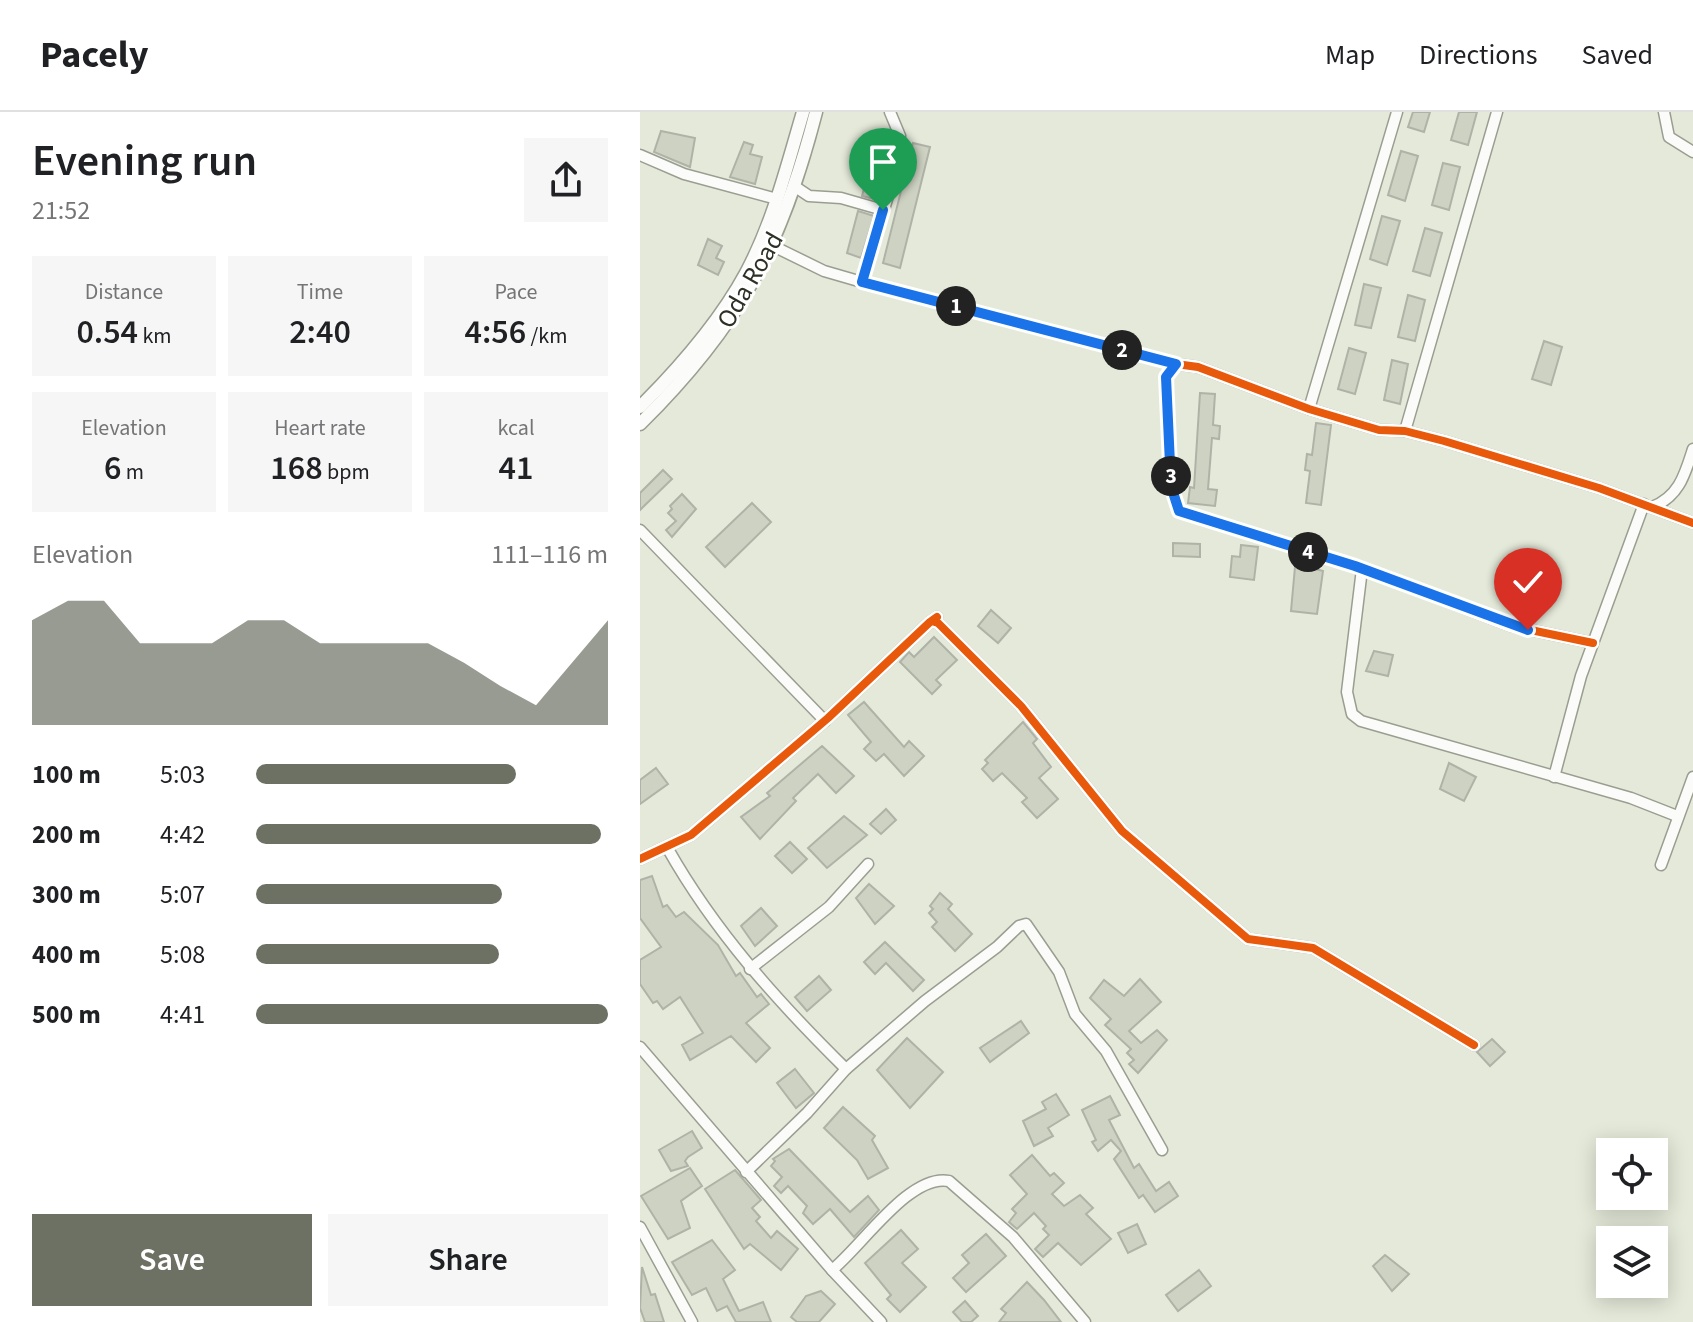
<!DOCTYPE html>
<html lang="en">
<head>
<meta charset="utf-8">
<style>
	body { margin:0; font-family:"Source Sans 3",sans-serif; background:#f6f6f6; color:#202124; height:100vh; display:flex; flex-direction:column; font-size:30px; white-space:nowrap }
	* { box-sizing:border-box; margin:0 }
	p { font-size:26px; color:#757577 }
	.icon { flex:none; width:44px; height:44px; fill:none; stroke:currentColor; stroke-width:2; stroke-linecap:round; stroke-linejoin:round }
	.map { position:relative; flex:1; overflow:hidden }
	.panel { display:flex; flex-direction:column; background:#fff; width:640px }
	.panel>* { flex:none }
	.fabs { position:absolute; left:956px; top:1026px; display:grid; gap:16px }
	.fabs a { display:grid; place-items:center; width:72px; height:72px; border-radius:0px; background:#fff; box-shadow:0 4px 20px #0003; font-size:40px }
	.pin { position:absolute; display:grid; place-items:center; width:68px; height:68px; color:#fff; margin:-82px -34px; border-radius:50% 50% 50% 0; rotate:-45deg; box-shadow:0 0 8px #0007 }
	.pin .icon { rotate:45deg }
	.km { position:absolute; width:40px; height:40px; margin:-20px; border-radius:50%; background:#222; color:#fff; font-size:22px; line-height:40px; text-align:center }
	.round { display:grid; place-items:center; flex:none; width:84px; height:84px; border-radius:0px; background:#f6f6f6 }
	.head { display:flex; align-items:center; justify-content:space-between; height:136px; padding:0 32px }
	h1 { font-size:44px; font-weight:600; line-height:60px }
	.figures { display:grid; grid-template-columns:repeat(3,1fr); gap:12px; height:136px; padding:8px 32px }
	.figures div { display:grid; align-content:center; border-radius:0px; background:#f6f6f6; text-align:center }
	.figures b { font-size:34px; font-weight:600 }
	.figures small { font-size:22px; font-weight:400 }
	.figures p { font-size:22px }
	.chart { height:224px; padding:16px 32px }
	.chart p { display:flex; justify-content:space-between }
	.chart svg { width:100%; height:144px; margin-top:8px; fill:#6d7164; opacity:.7 }
	.cta { display:flex; gap:16px; margin-top:auto; padding:16px 32px }
	.cta a { flex:1; height:92px; border-radius:0px; background:#6d7164; color:#fff; font-size:32px; font-weight:600; line-height:92px; text-align:center }
	.cta a+a { background:#f6f6f6; color:#202124 }
	ul { padding:0 32px; list-style:none; font-size:26px }
	li { display:grid; grid-template-columns:128px 96px 1fr; align-items:center; height:60px }
	li i { height:20px; border-radius:10px; background:#6d7164 }
	header { display:flex; align-items:center; gap:48px; box-sizing:border-box; height:112px; padding:0 40px; background:#fff; border-bottom:2px solid #e0e0e0 }
	header strong { font-size:38px }
	nav { display:flex; gap:44px; margin-inline-start:auto; font-size:28px }
	main { display:flex; flex:1; min-height:0 }
	.map>svg:first-child { display:block }
	.building { fill:#ced2c2; stroke:#afb3a7; stroke-width:2 }
	.lines { fill:none; stroke-linecap:round; stroke-linejoin:round }
	.minor-casing { stroke:#9a9e91; stroke-width:13 }
	.tertiary-casing { stroke:#9a9e91; stroke-width:15 }
	.minor { stroke:#fbfcf9; stroke-width:10 }
	.tertiary { stroke:#fbfcf9; stroke-width:12 }
	.cycleway-casing { stroke:#fff; stroke-width:13 }
	.cycleway { stroke:#e8590c; stroke-width:8 }
	.route-casing { stroke:#fff; stroke-width:16 }
	.route { stroke:#1a73e8; stroke-width:10 }
	.labels { text-anchor:middle; dominant-baseline:central; stroke-width:6; stroke-linejoin:round; paint-order:stroke }
	.street-label { font-size:26px; fill:#2d3025; stroke:#fff }
</style>
</head>
<body>
<header>
<strong>Pacely</strong>
<nav><a>Map</a><a>Directions</a><a>Saved</a></nav>
</header>
<main>
<section class="panel">
<div class="head"><div><h1>Evening run</h1><p>21:52</p></div><a class="round"><svg class="icon" aria-label="share" viewBox="0 0 24 24"><path d="M12 15V3M7 8l5-5 5 5M5 13v7h14v-7"/></svg></a></div>
<div class="figures">
<div><p>Distance</p><b>0.54<small> km</small></b></div>
<div><p>Time</p><b>2:40</b></div>
<div><p>Pace</p><b>4:56<small> /km</small></b></div>
</div>
<div class="figures">
<div><p>Elevation</p><b>6<small> m</small></b></div>
<div><p>Heart rate</p><b>168<small> bpm</small></b></div>
<div><p>kcal</p><b>41</b></div>
</div>
<div class="chart"><p><span>Elevation</span>111–116 m</p>
<svg viewBox="0 0 160 44" preserveAspectRatio="none"><path d="M0 44V12L10 6L20 6L30 19L40 19L50 19L60 12L70 12L80 19L90 19L100 19L110 19L120 25L130 32L140 38L150 25L160 12V44z"/></svg>
</div>
<ul>
<li><b>100 m</b>5:03<i style="width:74%"></i></li>
<li><b>200 m</b>4:42<i style="width:98%"></i></li>
<li><b>300 m</b>5:07<i style="width:70%"></i></li>
<li><b>400 m</b>5:08<i style="width:69%"></i></li>
<li><b>500 m</b>4:41<i style="width:100%"></i></li>
</ul>
<div class="cta"><a>Save</a><a>Share</a></div>
</section>
<div class="map">
<svg width="1053" height="1210" viewBox="0 0 1053 1210">
	<rect width="100%" height="100%" fill="#e4e9d9"/>
	<g class="building">
		<polygon points="773,0 790,0 784,20 768,15"/>
		<polygon points="819,0 837,0 828,33 811,28"/>
		<polygon points="21,19 55,26 50,55 14,40"/>
		<polygon points="239,21 252,25 238,88 222,84"/>
		<polygon points="104,30 113,33 110,42 122,45 115,72 90,65"/>
		<polygon points="273,31 290,35 260,156 243,151"/>
		<polygon points="761,39 778,44 765,89 748,83"/>
		<polygon points="803,51 820,55 809,98 792,93"/>
		<polygon points="218,99 234,104 221,146 207,141"/>
		<polygon points="742,104 760,109 747,153 730,147"/>
		<polygon points="785,116 802,121 790,164 773,159"/>
		<polygon points="68,127 82,134 76,146 84,150 78,163 58,153"/>
		<polygon points="724,172 741,176 731,216 715,213"/>
		<polygon points="768,183 785,188 775,229 758,225"/>
		<polygon points="904,229 922,235 911,273 892,267"/>
		<polygon points="709,236 726,241 715,282 698,277"/>
		<polygon points="752,248 768,252 760,292 744,288"/>
		<polygon points="560,281 575,282 573,313 580,314 579,327 572,326 568,377 577,378 575,394 548,391 550,375 554,376"/>
		<polygon points="676,311 691,313 681,393 666,391 670,359 665,358 667,342 672,343"/>
		<polygon points="23,358 32,367 0,398 0,381"/>
		<polygon points="42,382 56,397 32,425 26,418 36,409 28,401 32,397 30,394"/>
		<polygon points="112,391 131,410 85,455 66,435"/>
		<polygon points="533,431 560,432 560,445 533,444"/>
		<polygon points="601,433 618,435 614,468 590,465 592,444 600,445"/>
		<polygon points="664,454 683,459 677,502 651,499 655,455"/>
		<polygon points="351,498 371,516 358,531 338,514"/>
		<polygon points="294,525 317,548 296,568 301,573 292,582 260,550 269,540 274,545"/>
		<polygon points="734,539 753,543 748,564 726,559"/>
		<polygon points="224,590 264,635 269,629 284,644 264,664 244,642 236,649 224,637 231,630 208,603"/>
		<polygon points="383,610 397,627 393,631 411,655 399,666 418,687 397,706 382,690 387,686 362,661 353,669 342,657 348,651 345,648"/>
		<polygon points="182,634 214,664 196,681 178,662 153,686 156,689 120,727 101,705 130,684 127,681"/>
		<polygon points="809,651 836,665 824,689 800,677"/>
		<polygon points="16,656 28,672 0,692 0,668"/>
		<polygon points="246,697 256,708 241,722 230,712"/>
		<polygon points="204,704 227,723 187,756 168,736"/>
		<polygon points="150,730 167,747 152,761 135,744"/>
		<polygon points="12,764 23,795 27,793 36,805 44,800 78,833 96,864 100,861 117,885 121,882 129,892 106,911 130,936 116,950 91,924 50,948 42,933 63,921 40,885 23,897 17,889 13,891 0,872 0,848 21,835 0,806 0,768"/>
		<polygon points="229,772 254,794 235,812 216,786"/>
		<polygon points="300,781 312,792 308,797 332,822 315,839 292,815 297,810 289,801 293,797 290,794"/>
		<polygon points="121,796 137,814 115,834 101,814"/>
		<polygon points="245,830 284,868 273,879 246,851 235,862 224,850"/>
		<polygon points="179,864 191,878 167,899 155,885"/>
		<polygon points="500,867 521,890 489,919 501,931 517,918 527,928 498,961 489,952 494,948 487,941 491,937 465,913 471,907 450,886 464,868 484,884"/>
		<polygon points="381,909 389,921 350,950 340,936"/>
		<polygon points="267,926 303,960 270,996 237,958"/>
		<polygon points="852,927 865,940 850,954 837,940"/>
		<polygon points="155,957 174,981 156,996 137,971"/>
		<polygon points="416,982 429,1003 408,1016 413,1024 394,1034 383,1009 406,997 402,990"/>
		<polygon points="470,984 480,1003 469,1008 494,1056 499,1052 516,1079 529,1070 538,1084 515,1100 503,1083 499,1086 474,1047 481,1039 471,1028 458,1039 452,1030 456,1028 442,998"/>
		<polygon points="203,995 235,1024 232,1028 248,1056 228,1067 217,1048 184,1016"/>
		<polygon points="52,1019 62,1036 48,1045 45,1049 48,1054 31,1059 19,1038"/>
		<polygon points="149,1037 210,1100 228,1084 239,1098 214,1125 190,1097 173,1112 163,1101 167,1094 148,1074 141,1081 134,1074 142,1065 131,1054 135,1049 133,1047"/>
		<polygon points="392,1043 410,1064 414,1061 424,1071 412,1082 424,1094 440,1083 453,1096 446,1102 471,1127 441,1153 418,1131 403,1145 395,1137 409,1123 403,1117 406,1114 394,1101 377,1117 369,1110 376,1101 372,1097 387,1082 370,1063"/>
		<polygon points="50,1056 62,1074 41,1089 50,1116 28,1127 1,1084"/>
		<polygon points="95,1058 121,1088 112,1096 120,1105 116,1109 131,1126 137,1119 158,1137 141,1158 110,1132 104,1137 65,1077"/>
		<polygon points="497,1112 506,1132 488,1141 478,1121"/>
		<polygon points="261,1118 278,1137 262,1151 286,1175 260,1200 247,1187 251,1183 225,1151"/>
		<polygon points="346,1122 366,1144 326,1180 313,1166 329,1151 322,1143"/>
		<polygon points="72,1128 95,1158 83,1167 99,1199 123,1190 131,1210 96,1210 87,1194 77,1199 66,1176 52,1183 32,1150"/>
		<polygon points="745,1143 769,1162 752,1179 733,1154"/>
		<polygon points="2,1155 11,1183 15,1182 24,1210 5,1210 0,1196"/>
		<polygon points="559,1158 571,1174 538,1199 526,1183"/>
		<polygon points="387,1170 404,1188 421,1210 359,1210 366,1201 361,1197"/>
		<polygon points="181,1179 195,1192 179,1210 157,1210 151,1205 166,1184"/>
		<polygon points="325,1189 338,1204 331,1210 322,1210 313,1200"/>
	</g>
	<g class="lines">
		<defs>
			<g id="minor">
				<polyline points="1024,0 1029,25 1053,40"/>
				<polyline points="0,43 44,62 137,87"/>
				<polyline points="157,76 169,84 201,86 243,98"/>
				<polyline points="133,134 184,159 222,170 536,252"/>
				<polyline points="222,170 248,84 260,24 250,0"/>
				<polyline points="669,297 757,0"/>
				<polyline points="765,319 857,0"/>
				<path d="M1012,395C1039,385 1045,362 1053,337"/>
				<polyline points="0,418 185,609"/>
				<polyline points="722,457 707,580 712,602 721,609 991,686 1037,704"/>
				<polyline points="953,531 871,514 715,454 539,399 531,374 527,260 536,252 558,255 669,297 739,318 765,319 804,329 959,376 1053,411"/>
				<polyline points="914,665 941,564 1004,392"/>
				<path d="M28,737C75,820 138,890 206,957"/>
				<polyline points="0,747 51,723 188,606 290,510 297,505 292,509 298,511 381,594 482,719 608,827 673,836 834,933"/>
				<polyline points="1021,753 1053,665"/>
				<polyline points="110,857 189,795 228,752"/>
				<polyline points="0,935 192,1158 241,1210"/>
				<polyline points="106,1060 167,1001 206,957 285,889 357,835 379,814 386,812 419,860 435,902 466,939 522,1038"/>
				<polyline points="0,1115 52,1210"/>
				<path d="M192,1158C222,1134 270,1061 309,1069L373,1125L445,1210"/>
			</g>
			<g id="tertiary">
				<path d="M0,295C40,255 79,211 106,161C133,111 147,54 163,0"/>
				<path d="M0,312C100,213 141,135 176,0"/>
			</g>
		</defs>
		<use href="#minor" class="minor-casing"/>
		<use href="#tertiary" class="tertiary-casing"/>
		<use href="#minor" class="minor"/>
		<use href="#tertiary" class="tertiary"/>
		<defs>
			<g id="cycleway">
				<polyline points="953,531 871,514 715,454 539,399 531,374 527,260 536,252 558,255 669,297 739,318 765,319 804,329 959,376 1053,411"/>
				<polyline points="0,747 51,723 188,606 290,510 297,505 292,509 298,511 381,594 482,719 608,827 673,836 834,933"/>
			</g>
		</defs>
		<use href="#cycleway" class="cycleway-casing"/>
		<use href="#cycleway" class="cycleway"/>
	</g>
	<g class="lines">
		<defs>
			<polyline id="route" points="243,98 222,170 536,252 526,265 531,374 539,399 715,454 888,518"/>
		</defs>
		<use href="#route" class="route-casing"/>
		<use href="#route" class="route"/>
	</g>
	<g class="labels">
		<g class="street-label">
			<text transform="translate(110 168) rotate(-60)">Oda Road</text>
		</g>
	</g>
</svg>
<div class="fabs">
<a><svg class="icon" aria-label="locate" viewBox="0 0 24 24"><circle cx="12" cy="12" r="6"/><path d="M12 2v4M12 18v4M2 12h4M18 12h4"/></svg></a>
<a><svg class="icon" aria-label="layers" viewBox="0 0 24 24"><path d="M12 4l9 5-9 5-9-5zM3 14l9 5 9-5"/></svg></a>
</div>
<div class="pin" style="left:243px;top:98px;background:#1e9e55"><svg class="icon" aria-label="arrive" viewBox="0 0 24 24"><path d="M6 21V4h12l-3 4 3 4H6"/></svg></div>
<div class="pin" style="left:888px;top:518px;background:#d93025"><svg class="icon" aria-label="check" viewBox="0 0 24 24"><path d="M5 12l5 5 9-10"/></svg></div>
<b class="km" style="left:316px;top:194px">1</b>
<b class="km" style="left:482px;top:238px">2</b>
<b class="km" style="left:531px;top:364px">3</b>
<b class="km" style="left:668px;top:440px">4</b>
</div>
</main>
</body>
</html>
